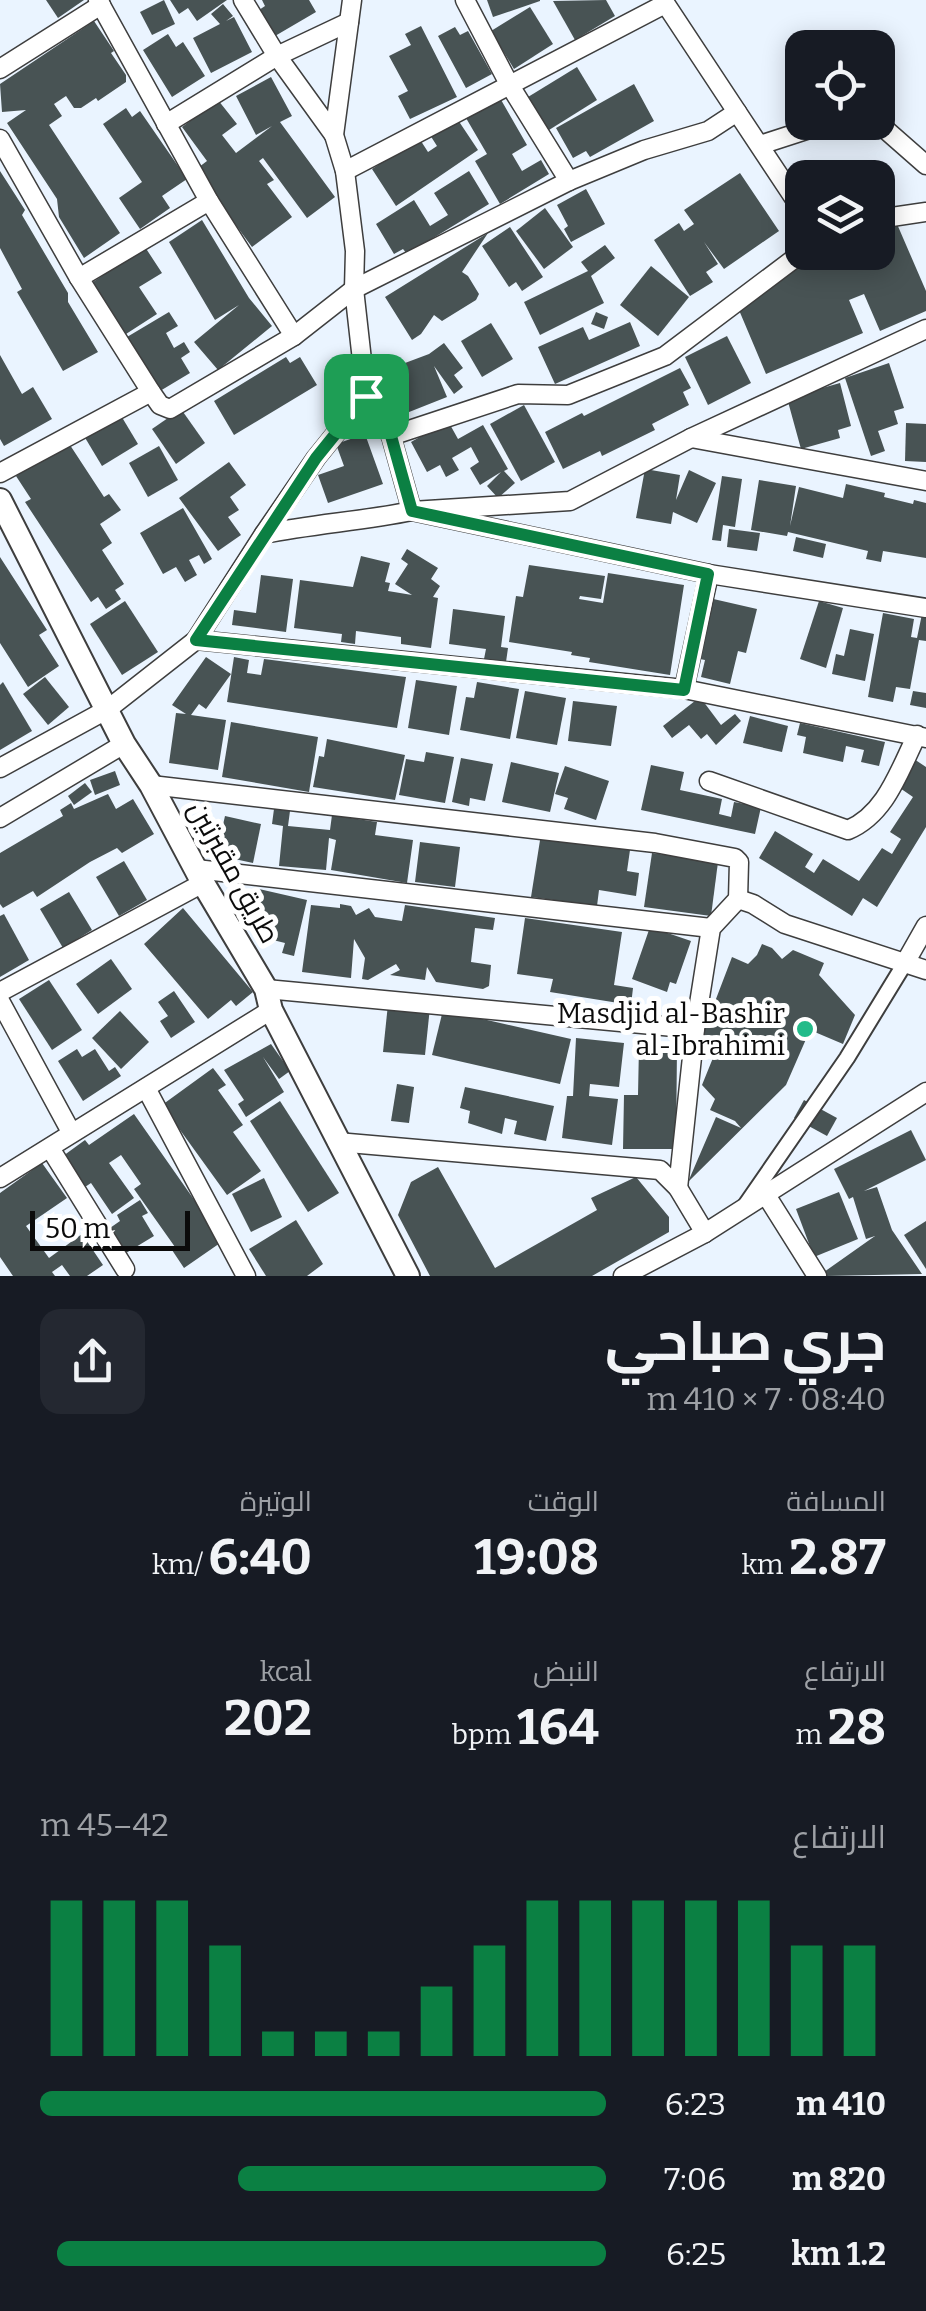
<!DOCTYPE html>
<html lang="ar">
<head>
<meta charset="utf-8">
<style>
	body { margin:0; font-family:Bitter,Cairo,serif; background:#242831; color:#f1f3f6; direction:rtl; height:100vh; display:flex; flex-direction:column; font-size:38px; white-space:nowrap }
	* { box-sizing:border-box; margin:0 }
	p { font-size:32px; color:#9ea1a6 }
	.icon { flex:none; width:55px; height:55px; fill:none; stroke:currentColor; stroke-width:2; stroke-linecap:round; stroke-linejoin:round }
	.map { position:relative; height:1276px; overflow:hidden; direction:ltr }
	.details { display:flex; flex-direction:column; background:#171b24; flex:1 }
	.details>* { flex:none }
	.tools { position:absolute; left:785px; top:30px; display:grid; gap:20px }
	.tools a { display:grid; place-items:center; width:110px; height:110px; border-radius:20px; background:#171b24; box-shadow:0 5px 25px #0003; font-size:50px }
	.scale { position:absolute; left:30px; bottom:25px; width:160px; box-sizing:border-box; padding-left:10px; border:5px solid #0b0b0b; border-top:0; font-size:28px; line-height:35px; white-space:nowrap; color:#0b0b0b; -webkit-text-stroke:8px #fff; paint-order:stroke }
	.pin { position:absolute; display:grid; place-items:center; width:85px; height:85px; color:#fff; margin:-42px; border-radius:20px; box-shadow:0 5px 15px #0006 }
	.round { display:grid; place-items:center; flex:none; width:105px; height:105px; border-radius:20px; background:#242831 }
	.headline { display:flex; align-items:center; justify-content:space-between; height:170px; padding:0 40px }
	h1 { font-size:55px; font-weight:700; line-height:75px }
	.stats { display:grid; grid-template-columns:repeat(3,1fr); gap:15px; height:170px; padding:10px 40px }
	.stats div { display:grid; align-content:center }
	.stats b { font-size:50px; font-weight:700 }
	.stats small { font-size:28px; font-weight:400 }
	.stats p { font-size:28px }
	.chart { height:280px; padding:20px 40px }
	.chart p { display:flex; justify-content:space-between }
	.chart svg { width:100%; height:180px; margin-top:10px; stroke:#0b8043; stroke-width:6 }
	ul { padding:0 40px; list-style:none; font-size:32px }
	li { display:grid; grid-template-columns:160px 120px 1fr; align-items:center; height:75px }
	li i { height:25px; border-radius:12px; background:#0b8043 }
	.map>svg:first-child { display:block }
	.building { fill:#485354 }
	.lines { fill:none; stroke-linecap:round; stroke-linejoin:round }
	.pedestrian-casing { stroke:#3e3e3e; stroke-width:18 }
	.minor-casing { stroke:#3e3e3e; stroke-width:21 }
	.tertiary-casing { stroke:#3e3e3e; stroke-width:26 }
	.pedestrian { stroke:#fff; stroke-width:14 }
	.minor { stroke:#fff; stroke-width:18 }
	.tertiary { stroke:#fff; stroke-width:22 }
	.route-casing { stroke:#fff; stroke-width:20 }
	.route { stroke:#0b8043; stroke-width:12 }
	.poi-dot { fill:#23bb89; stroke:#fff; stroke-width:4 }
	.labels { text-anchor:middle; dominant-baseline:central; stroke-width:10; stroke-linejoin:round; paint-order:stroke }
	.street-label { font-size:28px; fill:#0b0b0b; stroke:#fff }
	.poi-label { font-size:28px; fill:#0b0b0b; stroke:#fff; text-anchor:end }
</style>
</head>
<body>
<div class="map">
<svg width="926" height="1276" viewBox="0 0 926 1276">
	<rect width="100%" height="100%" fill="#eaf4ff"/>
	<g class="building">
		<polygon points="46,0 84,0 58,18"/>
		<polygon points="164,0 175,24 152,35 140,12"/>
		<polygon points="170,0 227,0 197,21 188,8 179,14"/>
		<polygon points="262,0 309,0 316,12 275,36 259,10 265,6"/>
		<polygon points="487,0 540,0 540,1 493,17"/>
		<polygon points="606,0 615,16 575,40 553,1"/>
		<polygon points="223,4 233,16 226,21 234,17 252,52 211,73 193,38 220,24 211,14"/>
		<polygon points="530,7 553,44 514,69 491,31"/>
		<polygon points="94,21 114,51 111,53 126,75 126,82 98,101 96,98 81,108 74,108 66,96 54,104 62,116 49,125 120,233 84,258 59,217 57,199 7,123 26,110 2,112 0,84"/>
		<polygon points="421,26 457,97 410,119 398,96 408,91 389,56 411,45 405,34"/>
		<polygon points="455,27 460,35 468,31 492,74 466,88 438,36"/>
		<polygon points="168,34 176,47 183,42 205,76 172,97 143,50"/>
		<polygon points="577,67 597,100 549,130 528,97"/>
		<polygon points="271,77 292,116 280,122 335,197 307,218 263,158 259,161 274,180 267,184 292,217 252,247 195,170 207,161 182,127 218,100 237,124 222,135 236,153 272,126 256,135 236,96"/>
		<polygon points="634,84 654,121 590,157 586,151 573,158 556,128"/>
		<polygon points="500,98 527,145 512,154 522,171 541,160 549,174 500,204 475,161 487,154 466,118"/>
		<polygon points="126,108 132,117 140,111 187,179 162,196 170,208 140,229 119,198 142,182 103,124"/>
		<polygon points="456,117 478,150 396,206 372,169 419,138 428,152 437,146 430,135"/>
		<polygon points="0,171 25,210 22,215 68,293 68,302 98,352 63,371 17,292 22,289 0,248"/>
		<polygon points="469,171 489,204 407,254 403,249 394,254 376,224 414,200 430,226 448,215 434,193"/>
		<polygon points="740,173 779,231 724,269 704,242 718,264 706,272 713,282 690,296 654,240 679,223 684,231 694,224 684,210"/>
		<polygon points="586,189 605,224 571,242 564,229 568,226 557,205"/>
		<polygon points="545,208 573,247 544,269 516,231"/>
		<polygon points="202,220 249,298 272,326 218,370 194,342 239,305 215,320 169,242"/>
		<polygon points="897,224 926,291 926,311 880,331 864,294 849,300 863,333 766,374 736,303 768,290 764,281 832,252 878,252 878,233"/>
		<polygon points="510,227 543,277 522,291 516,282 509,287 482,246"/>
		<polygon points="488,233 462,272 468,276 479,294 476,300 442,321 434,315 421,334 412,340 385,297"/>
		<polygon points="605,245 615,258 591,276 604,303 540,335 524,302 588,271 581,262"/>
		<polygon points="145,247 162,273 139,287 157,314 126,334 93,282"/>
		<polygon points="651,266 689,297 658,336 620,305"/>
		<polygon points="169,312 178,326 166,333 174,348 184,342 190,352 181,358 190,373 160,391 127,337"/>
		<polygon points="596,312 608,317 604,329 591,324"/>
		<polygon points="630,322 640,346 555,384 538,347 583,327 589,340"/>
		<polygon points="491,323 513,359 482,377 461,341"/>
		<polygon points="727,336 751,383 708,405 685,357"/>
		<polygon points="444,343 463,368 454,375 463,387 454,394 434,366 447,397 399,416 381,372 429,354"/>
		<polygon points="0,355 22,394 33,387 52,419 4,446 0,439"/>
		<polygon points="286,357 290,363 300,357 317,385 234,435 214,401"/>
		<polygon points="889,363 904,408 894,411 898,424 878,431 885,451 871,456 845,378"/>
		<polygon points="680,368 691,388 683,392 689,405 652,424 655,430 602,456 600,451 563,469 545,432 582,413 584,416"/>
		<polygon points="840,383 851,426 838,430 840,438 801,449 787,398"/>
		<polygon points="524,405 555,462 521,481 490,424"/>
		<polygon points="181,409 205,443 176,464 152,429"/>
		<polygon points="120,414 138,444 102,466 84,436"/>
		<polygon points="448,421 458,439 483,425 508,469 504,471 515,483 498,498 487,486 501,472 480,485 470,468 479,462 471,447 452,458 459,470 446,477 440,465 427,472 411,442"/>
		<polygon points="906,423 926,424 926,462 905,461"/>
		<polygon points="365,434 383,484 328,503 318,475 344,466 336,444"/>
		<polygon points="68,442 104,497 109,494 121,510 100,524 112,543 102,550 124,584 115,590 121,599 106,609 98,597 91,602 25,502 31,499 16,476"/>
		<polygon points="159,446 178,480 148,497 129,463"/>
		<polygon points="229,462 246,485 230,497 239,510 228,517 241,535 218,551 179,498"/>
		<polygon points="645,469 680,475 676,500 689,470 716,483 697,523 673,512 671,524 636,518"/>
		<polygon points="722,476 742,479 735,527 723,525 721,541 712,540"/>
		<polygon points="759,480 796,486 790,526 799,487 843,498 846,484 885,493 884,497 913,504 914,500 926,503 926,558 883,551 881,562 866,559 868,551 788,532 787,536 751,530"/>
		<polygon points="183,508 212,559 204,564 199,555 189,560 197,575 185,582 176,567 163,574 140,533"/>
		<polygon points="729,529 760,533 757,551 727,547"/>
		<polygon points="796,537 826,544 823,558 793,551"/>
		<polygon points="407,549 438,568 431,579 440,586 433,597 438,598 431,648 401,644 401,637 356,631 355,644 341,642 342,634 294,628 300,580 353,587 361,556 390,563 385,582 390,583 388,591 412,595 395,584 408,564 401,559"/>
		<polygon points="0,557 47,630 39,635 59,666 28,687 0,643"/>
		<polygon points="529,565 605,576 601,599 580,596 579,599 603,603 608,573 684,585 670,675 589,662 590,658 571,655 572,652 509,642 516,596 523,597"/>
		<polygon points="261,575 293,579 286,632 232,625 234,610 256,613"/>
		<polygon points="709,598 757,609 746,653 738,651 730,684 701,677 705,660 695,658"/>
		<polygon points="125,601 158,652 122,675 90,624"/>
		<polygon points="819,601 843,608 826,668 800,659"/>
		<polygon points="453,609 505,616 501,647 508,648 506,662 484,659 486,649 449,644"/>
		<polygon points="883,613 914,619 911,637 917,638 922,614 926,615 926,641 919,640 910,689 896,687 893,702 868,697"/>
		<polygon points="850,629 874,634 865,681 832,674 836,654 844,656"/>
		<polygon points="206,657 231,674 206,709 199,704 191,715 226,720 218,770 169,763 176,713 186,714 172,705"/>
		<polygon points="234,657 249,660 247,673 261,675 264,659 406,677 397,728 227,702"/>
		<polygon points="45,677 69,707 48,725 23,694"/>
		<polygon points="416,680 457,686 449,735 408,728"/>
		<polygon points="3,682 32,731 0,750 0,685"/>
		<polygon points="477,682 519,689 510,739 460,730 466,697 474,698"/>
		<polygon points="525,691 566,698 557,745 516,738"/>
		<polygon points="913,691 926,693 926,708 910,705"/>
		<polygon points="700,697 721,725 735,714 741,721 716,745 707,734 701,739 689,725 672,738 663,726"/>
		<polygon points="573,701 617,706 611,746 568,741"/>
		<polygon points="750,716 788,726 782,752 743,743"/>
		<polygon points="231,722 318,737 309,792 222,777"/>
		<polygon points="800,723 885,742 879,766 861,762 864,750 846,746 843,762 803,753 806,737 797,735"/>
		<polygon points="327,739 405,755 395,800 313,787 319,756 324,757"/>
		<polygon points="426,752 454,757 445,803 399,795 406,759 424,762"/>
		<polygon points="911,757 926,767 926,827 877,907 863,898 852,916 759,858 775,831 813,854 805,867 814,873 823,859 859,881 882,848 892,854 901,839 890,832 913,797 894,784"/>
		<polygon points="461,758 493,764 485,801 470,798 469,806 452,802"/>
		<polygon points="511,762 559,773 550,812 502,802"/>
		<polygon points="651,765 684,772 680,790 722,799 719,814 731,817 734,802 761,807 755,834 641,810"/>
		<polygon points="565,766 609,781 596,820 564,809 568,798 555,794"/>
		<polygon points="115,771 120,785 95,795 90,780"/>
		<polygon points="85,783 92,792 74,805 68,796"/>
		<polygon points="108,794 116,809 133,799 154,834 122,853 117,848 90,862 37,897 33,891 3,908 0,904 0,853 63,816 60,810 71,803 74,809"/>
		<polygon points="274,809 290,811 288,826 330,830 332,815 377,822 375,835 413,840 407,883 331,870 336,840 329,838 326,870 279,866 283,826 272,824"/>
		<polygon points="225,816 261,824 253,863 216,855"/>
		<polygon points="541,834 630,850 627,871 639,873 636,896 599,890 597,906 531,897"/>
		<polygon points="420,842 460,847 455,887 415,882"/>
		<polygon points="652,853 718,862 711,916 644,907"/>
		<polygon points="124,861 147,900 119,916 96,877"/>
		<polygon points="259,889 307,900 294,956 282,953 285,943 257,936 262,918 253,916"/>
		<polygon points="69,892 92,930 63,948 40,909"/>
		<polygon points="340,904 351,906 356,915 369,908 375,917 402,921 405,905 495,918 493,930 475,928 471,962 491,965 489,986 483,989 436,982 427,967 425,980 390,975 400,970 396,964 368,980 362,979 365,958 354,939 351,978 302,972 311,905 340,908"/>
		<polygon points="183,908 253,992 236,1006 231,1000 208,1019 144,944"/>
		<polygon points="4,914 29,960 0,977 0,916"/>
		<polygon points="525,918 622,932 614,985 633,988 631,1005 550,992 553,979 517,974"/>
		<polygon points="650,927 691,941 676,984 670,982 667,992 632,979"/>
		<polygon points="762,944 772,948 782,959 793,950 824,963 819,975 855,1015 843,1044 810,1030 786,1085 688,1182 716,1117 741,1128 735,1121 710,1110 715,1099 702,1085 717,1048 703,1033 732,957 748,964 757,955"/>
		<polygon points="111,959 132,989 98,1014 76,984"/>
		<polygon points="49,980 82,1030 52,1050 19,999"/>
		<polygon points="174,991 195,1022 171,1038 160,1021 168,1016 158,1002"/>
		<polygon points="388,1004 430,1007 425,1055 383,1052"/>
		<polygon points="443,1010 571,1039 560,1084 432,1055"/>
		<polygon points="120,1011 149,1042 121,1069 92,1038"/>
		<polygon points="576,1038 624,1043 619,1087 590,1084 589,1096 618,1099 612,1145 562,1138 567,1096 573,1096"/>
		<polygon points="271,1044 290,1071 279,1079 263,1057 284,1092 246,1117 238,1104 244,1100 224,1070"/>
		<polygon points="639,1046 677,1046 676,1149 623,1149 624,1095 638,1095"/>
		<polygon points="77,1049 82,1057 95,1049 109,1071 115,1067 121,1076 83,1101 58,1061"/>
		<polygon points="213,1068 226,1085 218,1090 243,1125 233,1132 261,1171 227,1195 162,1105"/>
		<polygon points="397,1084 414,1087 409,1123 391,1121"/>
		<polygon points="465,1087 554,1106 546,1141 514,1134 517,1121 505,1118 502,1134 468,1123 470,1111 460,1108"/>
		<polygon points="804,1100 837,1118 827,1136 794,1118"/>
		<polygon points="280,1101 339,1193 308,1212 250,1121"/>
		<polygon points="134,1114 223,1241 184,1268 172,1250 175,1247 134,1189 141,1184 121,1155 109,1163 134,1198 112,1214 91,1183 85,1187 63,1156 85,1140 89,1145"/>
		<polygon points="911,1130 926,1160 864,1191 877,1187 892,1230 922,1274 827,1276 824,1272 875,1236 866,1239 853,1197 849,1199 834,1169"/>
		<polygon points="42,1163 67,1198 26,1226 49,1258 82,1234 103,1265 87,1276 70,1276 62,1265 52,1272 55,1276 13,1276 0,1257 0,1193"/>
		<polygon points="438,1167 495,1268 597,1210 591,1198 636,1177 669,1217 669,1232 592,1276 430,1276 398,1215 411,1182"/>
		<polygon points="264,1178 282,1217 251,1232 232,1194"/>
		<polygon points="839,1192 858,1239 814,1257 796,1209"/>
		<polygon points="140,1200 148,1213 142,1216 154,1236 126,1253 110,1228 120,1221 117,1215"/>
		<polygon points="296,1220 323,1264 307,1276 266,1276 249,1249"/>
		<polygon points="926,1221 926,1269 904,1235"/>
	</g>
	<g class="lines">
		<defs>
			<polyline id="pedestrian" points="746,1204 847,1058 905,963"/>
			<g id="minor">
				<polyline points="98,0 209,201 294,336"/>
				<polyline points="243,0 277,56 334,135"/>
				<polyline points="352,0 334,135 345,171 355,251 354,289 366,396 391,436 412,511 570,501 691,438 926,329"/>
				<polyline points="465,0 509,84 569,181"/>
				<polyline points="0,69 101,5"/>
				<polyline points="737,112 802,210"/>
				<polyline points="877,122 926,165"/>
				<polyline points="166,124 277,56 349,22"/>
				<polyline points="0,139 79,278 151,392"/>
				<polyline points="760,145 831,122"/>
				<polyline points="345,171 665,4"/>
				<polyline points="878,219 926,212"/>
				<polyline points="79,278 209,201"/>
				<polyline points="391,436 518,394 568,395 665,356 803,252"/>
				<polyline points="691,438 926,481"/>
				<polyline points="0,473 151,392 160,405 170,409 294,336 354,289 569,181 644,150 708,131 737,112 663,0"/>
				<polyline points="264,534 316,458 366,396"/>
				<polyline points="196,640 684,689 926,738"/>
				<polyline points="684,689 709,574"/>
				<path d="M0,768L108,709L196,640L264,534C313,524 363,521 412,511L709,574L926,608"/>
				<path d="M709,781L848,830C886,814 899,771 917,735"/>
				<polyline points="151,785 655,843 735,858 739,862 738,899 711,928 695,1029 678,1188"/>
				<polyline points="0,818 124,744"/>
				<polyline points="196,869 711,928"/>
				<polyline points="738,899 753,904 785,924 926,970"/>
				<polyline points="905,963 926,926"/>
				<polyline points="266,989 695,1029"/>
				<polyline points="0,992 203,883"/>
				<polyline points="0,1001 71,1132"/>
				<polyline points="146,1088 246,1276"/>
				<polyline points="337,1142 660,1170 678,1188 705,1233"/>
				<polyline points="50,1148 125,1269"/>
				<polyline points="0,1178 271,1010"/>
				<polyline points="766,1195 817,1276"/>
				<polyline points="623,1276 705,1233 926,1092"/>
			</g>
			<polyline id="tertiary" points="0,500 124,744 151,785 203,883 266,989 271,1010 408,1276"/>
		</defs>
		<use href="#pedestrian" class="pedestrian-casing"/>
		<use href="#minor" class="minor-casing"/>
		<use href="#tertiary" class="tertiary-casing"/>
		<use href="#pedestrian" class="pedestrian"/>
		<use href="#minor" class="minor"/>
		<use href="#tertiary" class="tertiary"/>
	</g>
	<g class="lines">
		<defs>
			<polygon id="route" points="366,396 391,436 412,511 708,574 684,690 196,640 316,458"/>
		</defs>
		<use href="#route" class="route-casing"/>
		<use href="#route" class="route"/>
	</g>
	<circle class="poi-dot" cx="805" cy="1029" r="10"/>
	<g class="labels">
		<g class="street-label">
			<text transform="translate(234 872) rotate(61)">طريق مقبرتين</text>
		</g>
		<g class="poi-label">
			<text x="785" y="1013">Masdjid al-Bashir<tspan x="785" dy="32">al-Ibrahimi</tspan></text>
		</g>
	</g>
</svg>
<div class="tools">
<a><svg class="icon" aria-label="locate" viewBox="0 0 24 24"><circle cx="12" cy="12" r="6"/><path d="M12 2v4M12 18v4M2 12h4M18 12h4"/></svg></a>
<a><svg class="icon" aria-label="layers" viewBox="0 0 24 24"><path d="M12 4l9 5-9 5-9-5zM3 14l9 5 9-5"/></svg></a>
</div>
<div class="scale">50 m</div>
<div class="pin" style="left:366px;top:396px;background:#1e9e55"><svg class="icon" aria-label="arrive" viewBox="0 0 24 24"><path d="M6 21V4h12l-3 4 3 4H6"/></svg></div>
</div>
<section class="details">
<div class="headline"><div><h1>جري صباحي</h1><p>08:40 · 7 × 410 m</p></div><a class="round"><svg class="icon" aria-label="share" viewBox="0 0 24 24"><path d="M12 15V3M7 8l5-5 5 5M5 13v7h14v-7"/></svg></a></div>
<div class="stats">
<div><p>المسافة</p><b>2.87<small> km</small></b></div>
<div><p>الوقت</p><b>19:08</b></div>
<div><p>الوتيرة</p><b>6:40<small> /km</small></b></div>
</div>
<div class="stats">
<div><p>الارتفاع</p><b>28<small> m</small></b></div>
<div><p>النبض</p><b>164<small> bpm</small></b></div>
<div><p>kcal</p><b>202</b></div>
</div>
<div class="chart"><p><span>الارتفاع</span>42–45 m</p>
<svg viewBox="0 0 160 44" preserveAspectRatio="none"><path d="M5 44V6M15 44V6M25 44V6M35 44V17M45 44V38M55 44V38M65 44V38M75 44V27M85 44V17M95 44V6M105 44V6M115 44V6M125 44V6M135 44V6M145 44V17M155 44V17"/></svg>
</div>
<ul>
<li><b>410 m</b>6:23<i style="width:100%"></i></li>
<li><b>820 m</b>7:06<i style="width:65%"></i></li>
<li><b>1.2 km</b>6:25<i style="width:97%"></i></li>
</ul>
</section>
</body>
</html>
